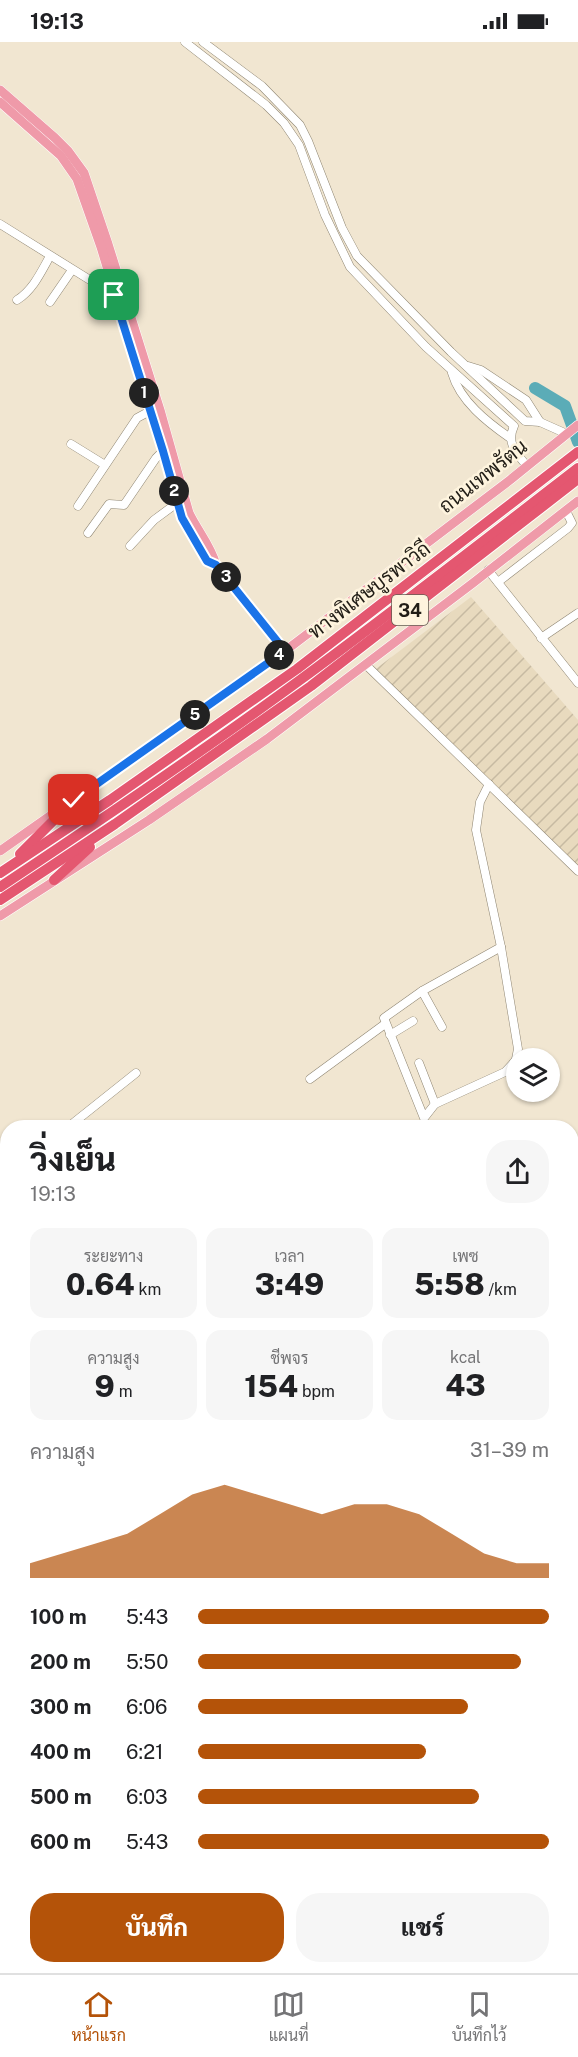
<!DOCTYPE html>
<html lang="th">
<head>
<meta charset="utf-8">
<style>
	body { margin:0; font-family:"Public Sans",Sarabun,sans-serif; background:#f6f6f6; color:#202124; height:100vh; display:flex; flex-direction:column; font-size:22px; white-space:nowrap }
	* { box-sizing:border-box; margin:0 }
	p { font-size:20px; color:#757577 }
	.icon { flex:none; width:33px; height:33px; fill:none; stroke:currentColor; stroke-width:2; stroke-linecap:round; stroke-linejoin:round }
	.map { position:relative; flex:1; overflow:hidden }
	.drawer { position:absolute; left:0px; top:1078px; width:579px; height:854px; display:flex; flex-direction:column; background:#fff; border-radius:24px 24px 0 0; box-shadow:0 2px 4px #0004 }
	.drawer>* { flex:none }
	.controls { position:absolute; left:506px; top:1006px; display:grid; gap:12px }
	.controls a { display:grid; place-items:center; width:54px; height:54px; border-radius:50%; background:#fff; box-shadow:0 2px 4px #0004; font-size:30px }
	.pin { position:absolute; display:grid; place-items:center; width:51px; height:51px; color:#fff; margin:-26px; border-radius:12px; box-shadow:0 3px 9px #0006 }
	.km { position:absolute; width:30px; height:30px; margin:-15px; border-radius:50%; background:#222; color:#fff; font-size:16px; line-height:30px; text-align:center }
	.round { display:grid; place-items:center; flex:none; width:63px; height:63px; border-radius:24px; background:#f6f6f6 }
	.headline { display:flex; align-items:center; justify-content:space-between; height:102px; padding:0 30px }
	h1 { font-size:33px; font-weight:800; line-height:45px }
	.stats { display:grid; grid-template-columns:repeat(3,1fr); gap:9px; height:102px; padding:6px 30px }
	.stats div { display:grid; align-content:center; border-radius:15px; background:#f6f6f6; text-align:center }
	.stats b { font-size:30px; font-weight:800 }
	.stats small { font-size:16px; font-weight:400 }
	.stats p { font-size:16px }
	.chart { height:168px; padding:12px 30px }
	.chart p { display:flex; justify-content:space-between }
	.chart svg { width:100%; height:108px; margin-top:6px; fill:#b45309; opacity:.7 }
	.button { display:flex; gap:12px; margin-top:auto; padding:12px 30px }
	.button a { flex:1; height:69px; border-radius:24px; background:#b45309; color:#fff; font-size:24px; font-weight:800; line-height:69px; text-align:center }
	.button a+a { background:#f6f6f6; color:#202124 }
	ul { padding:0 30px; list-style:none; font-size:20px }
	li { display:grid; grid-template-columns:96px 72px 1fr; align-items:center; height:45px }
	li i { height:15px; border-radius:8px; background:#b45309 }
	.status { display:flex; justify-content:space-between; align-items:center; height:42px; padding:0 30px; background:#fff; direction:ltr }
	.status svg { height:16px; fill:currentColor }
	.dock { display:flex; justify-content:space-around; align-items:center; height:84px; border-top:2px solid #e0e0e0; background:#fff; font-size:16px; color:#757577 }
	.dock a { display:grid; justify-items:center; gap:3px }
	.dock .on { color:#b45309 }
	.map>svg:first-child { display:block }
	.industrial { fill:url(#industrial-furrows) }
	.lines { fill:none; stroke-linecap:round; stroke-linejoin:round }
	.river { stroke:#5bacb7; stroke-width:12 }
	.minor-casing { stroke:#8f8673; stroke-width:9 }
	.major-casing { stroke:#fff; stroke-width:10 }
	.highway-casing { stroke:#fff; stroke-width:12 }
	.minor { stroke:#fff; stroke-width:8 }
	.major { stroke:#ef9aa9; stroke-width:9 }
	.highway { stroke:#e45770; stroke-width:10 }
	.route-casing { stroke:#fff; stroke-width:12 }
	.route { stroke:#1a73e8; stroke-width:8 }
	.labels { text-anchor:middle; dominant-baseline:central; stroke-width:5; stroke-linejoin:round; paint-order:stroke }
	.shield { fill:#fef4de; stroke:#635d51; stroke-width:1.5 }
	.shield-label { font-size:18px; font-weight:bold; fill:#201c15 }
	.street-label { font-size:20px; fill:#201c15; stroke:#fef4de }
</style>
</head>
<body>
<div class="status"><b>19:13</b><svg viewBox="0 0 49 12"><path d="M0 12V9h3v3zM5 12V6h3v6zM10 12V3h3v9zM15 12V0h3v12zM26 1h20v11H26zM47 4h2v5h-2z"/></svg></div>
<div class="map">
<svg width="578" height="1931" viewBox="0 0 578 1931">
	<defs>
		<pattern id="industrial-furrows" width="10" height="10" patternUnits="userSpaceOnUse" patternTransform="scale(1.5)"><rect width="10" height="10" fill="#e8dabe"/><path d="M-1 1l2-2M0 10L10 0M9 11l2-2" fill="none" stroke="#c7baa2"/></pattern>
	</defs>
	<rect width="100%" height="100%" fill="#f1e6d1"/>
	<polygon class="industrial" points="471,555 578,678 578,829 373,629"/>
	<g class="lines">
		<g class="river">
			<polyline points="535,346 565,364 578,400"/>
			<polyline points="0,1334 8,1336"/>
			<polyline points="572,1371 578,1375"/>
		</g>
		<defs>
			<g id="minor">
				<path d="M185,0L266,63L284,81L299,103L325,173L350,225L426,305L514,384C506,401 516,411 527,424"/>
				<polyline points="203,0 262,44 300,83 308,99 342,186 357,214 451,310 525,379 540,380 567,392"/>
				<polyline points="0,182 114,253"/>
				<path d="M17,258C33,248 41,230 50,214"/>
				<polyline points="50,260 72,228"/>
				<polyline points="468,324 481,328 526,358 540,380"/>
				<path d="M452,331C460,359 487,380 510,396"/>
				<polyline points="71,402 105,423"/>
				<polyline points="78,464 137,376 150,369"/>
				<polyline points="88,491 109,462 124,463 156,416 163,409"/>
				<polyline points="130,504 154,478 177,461"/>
				<polyline points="488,528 578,641"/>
				<polyline points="498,540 568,486 572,481 566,469"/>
				<polyline points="541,596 578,571"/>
				<polyline points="366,623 578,829"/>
				<polyline points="489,742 480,760 476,788 501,905 518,1007 516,1017"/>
				<polyline points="422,949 442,985"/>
				<polyline points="390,993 413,979"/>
				<polyline points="419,1021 435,1062 505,1030 516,1018"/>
				<polyline points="310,1037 385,982"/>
				<polyline points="435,1062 424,1076 384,976 422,949 501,905"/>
				<polyline points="67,1086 136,1031"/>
				<polyline points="0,1141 8,1135"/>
				<polyline points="0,1146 8,1156"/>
				<polyline points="0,1182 8,1176"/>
				<polyline points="0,1392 8,1379"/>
				<polyline points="572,1433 578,1426"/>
				<polyline points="572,1464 578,1457"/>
				<polyline points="572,1518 578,1511"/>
				<polyline points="572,1571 578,1565"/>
				<polyline points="572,1584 578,1592"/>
				<polyline points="572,1609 578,1615"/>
				<polyline points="572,1666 578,1659"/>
				<polyline points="0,1733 6,1723"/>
				<polyline points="572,1733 578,1725"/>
				<polyline points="0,1758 8,1762"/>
				<polyline points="572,1791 578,1783"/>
				<polyline points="572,1806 578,1808"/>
				<polyline points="0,1917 8,1901"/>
				<polyline points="572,1917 578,1920"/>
				<polyline points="250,1924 260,1931"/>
				<polyline points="17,1931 20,1924"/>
				<polyline points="80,1931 83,1924"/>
				<polyline points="171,1931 174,1924"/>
				<polyline points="392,1931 395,1924"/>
				<polyline points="445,1931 448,1924"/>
				<polyline points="500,1931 503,1924"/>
				<polyline points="552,1931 555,1924"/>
			</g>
			<g id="major">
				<path d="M0,48L55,96L68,109L84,131L108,202L160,368L189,471C197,488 211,504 216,523L285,609"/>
				<polyline points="0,60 61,114 77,137 101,205 163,409 182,476 205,516 208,519 216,523"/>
				<polyline points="0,809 285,609 510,438 578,383"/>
				<polyline points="0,874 149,778 267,697 473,541 578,459"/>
			</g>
			<g id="highway">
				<polyline points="20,812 74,758"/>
				<polyline points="0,831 110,758 297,627 578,410"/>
				<polyline points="54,838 90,805"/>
				<path d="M0,845C101,778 202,710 300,638C394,569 486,497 578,426"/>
				<polyline points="0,858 115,782 311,644 578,437"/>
			</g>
		</defs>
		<use href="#minor" class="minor-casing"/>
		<use href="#major" class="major-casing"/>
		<use href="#highway" class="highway-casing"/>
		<use href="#minor" class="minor"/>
		<use href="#major" class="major"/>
		<use href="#highway" class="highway"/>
	</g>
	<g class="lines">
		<defs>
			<polyline id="route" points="74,758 285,609 216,523 207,519 182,476 163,409 114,253"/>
		</defs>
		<use href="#route" class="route-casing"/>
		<use href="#route" class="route"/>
	</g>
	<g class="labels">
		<rect class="shield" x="392" y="553" width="36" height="30" rx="4.5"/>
		<g class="shield-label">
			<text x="410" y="568">34</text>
		</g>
		<g class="street-label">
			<text transform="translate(483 434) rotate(-38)">ถนนเทพรัตน</text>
			<text transform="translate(369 548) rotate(-37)">ทางพิเศษบูรพาวิถี</text>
		</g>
	</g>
</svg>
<div class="controls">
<a><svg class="icon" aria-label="layers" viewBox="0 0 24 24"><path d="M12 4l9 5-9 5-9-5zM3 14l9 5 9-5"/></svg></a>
</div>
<div class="pin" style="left:114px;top:253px;background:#1e9e55"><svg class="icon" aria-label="arrive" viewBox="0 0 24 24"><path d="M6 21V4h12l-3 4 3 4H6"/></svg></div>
<div class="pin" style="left:74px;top:758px;background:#d93025"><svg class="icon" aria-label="check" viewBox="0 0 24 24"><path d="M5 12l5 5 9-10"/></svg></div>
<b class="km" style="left:144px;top:351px">1</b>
<b class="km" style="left:174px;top:449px">2</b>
<b class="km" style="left:226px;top:535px">3</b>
<b class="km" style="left:279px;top:613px">4</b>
<b class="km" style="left:195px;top:673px">5</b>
<section class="drawer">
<div class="headline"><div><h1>วิ่งเย็น</h1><p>19:13</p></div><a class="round"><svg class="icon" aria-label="share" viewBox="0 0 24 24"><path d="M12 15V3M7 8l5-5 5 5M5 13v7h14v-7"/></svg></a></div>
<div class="stats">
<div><p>ระยะทาง</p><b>0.64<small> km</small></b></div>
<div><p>เวลา</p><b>3:49</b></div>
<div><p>เพซ</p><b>5:58<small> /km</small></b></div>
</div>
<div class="stats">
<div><p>ความสูง</p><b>9<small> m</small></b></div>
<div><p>ชีพจร</p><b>154<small> bpm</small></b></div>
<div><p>kcal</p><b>43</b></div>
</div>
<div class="chart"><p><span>ความสูง</span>31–39 m</p>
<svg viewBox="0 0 160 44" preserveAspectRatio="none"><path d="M0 44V38L10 34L20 30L30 26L40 18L50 10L60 6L70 10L80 14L90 18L100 14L110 14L120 18L130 26L140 34L150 38L160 38V44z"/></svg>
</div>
<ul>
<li><b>100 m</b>5:43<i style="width:100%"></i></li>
<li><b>200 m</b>5:50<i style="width:92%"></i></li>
<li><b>300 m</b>6:06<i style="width:77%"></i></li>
<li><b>400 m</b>6:21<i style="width:65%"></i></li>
<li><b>500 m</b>6:03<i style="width:80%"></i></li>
<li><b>600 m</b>5:43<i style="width:100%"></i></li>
</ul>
<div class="button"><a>บันทึก</a><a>แชร์</a></div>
</section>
</div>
<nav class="dock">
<a class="on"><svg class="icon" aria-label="home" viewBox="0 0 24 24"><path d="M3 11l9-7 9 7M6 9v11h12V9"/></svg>หน้าแรก</a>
<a><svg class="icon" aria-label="map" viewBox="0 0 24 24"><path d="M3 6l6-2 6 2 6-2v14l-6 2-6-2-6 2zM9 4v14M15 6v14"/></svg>แผนที่</a>
<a><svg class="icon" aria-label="saved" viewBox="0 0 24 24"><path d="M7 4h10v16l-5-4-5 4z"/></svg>บันทึกไว้</a>
</nav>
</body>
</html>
